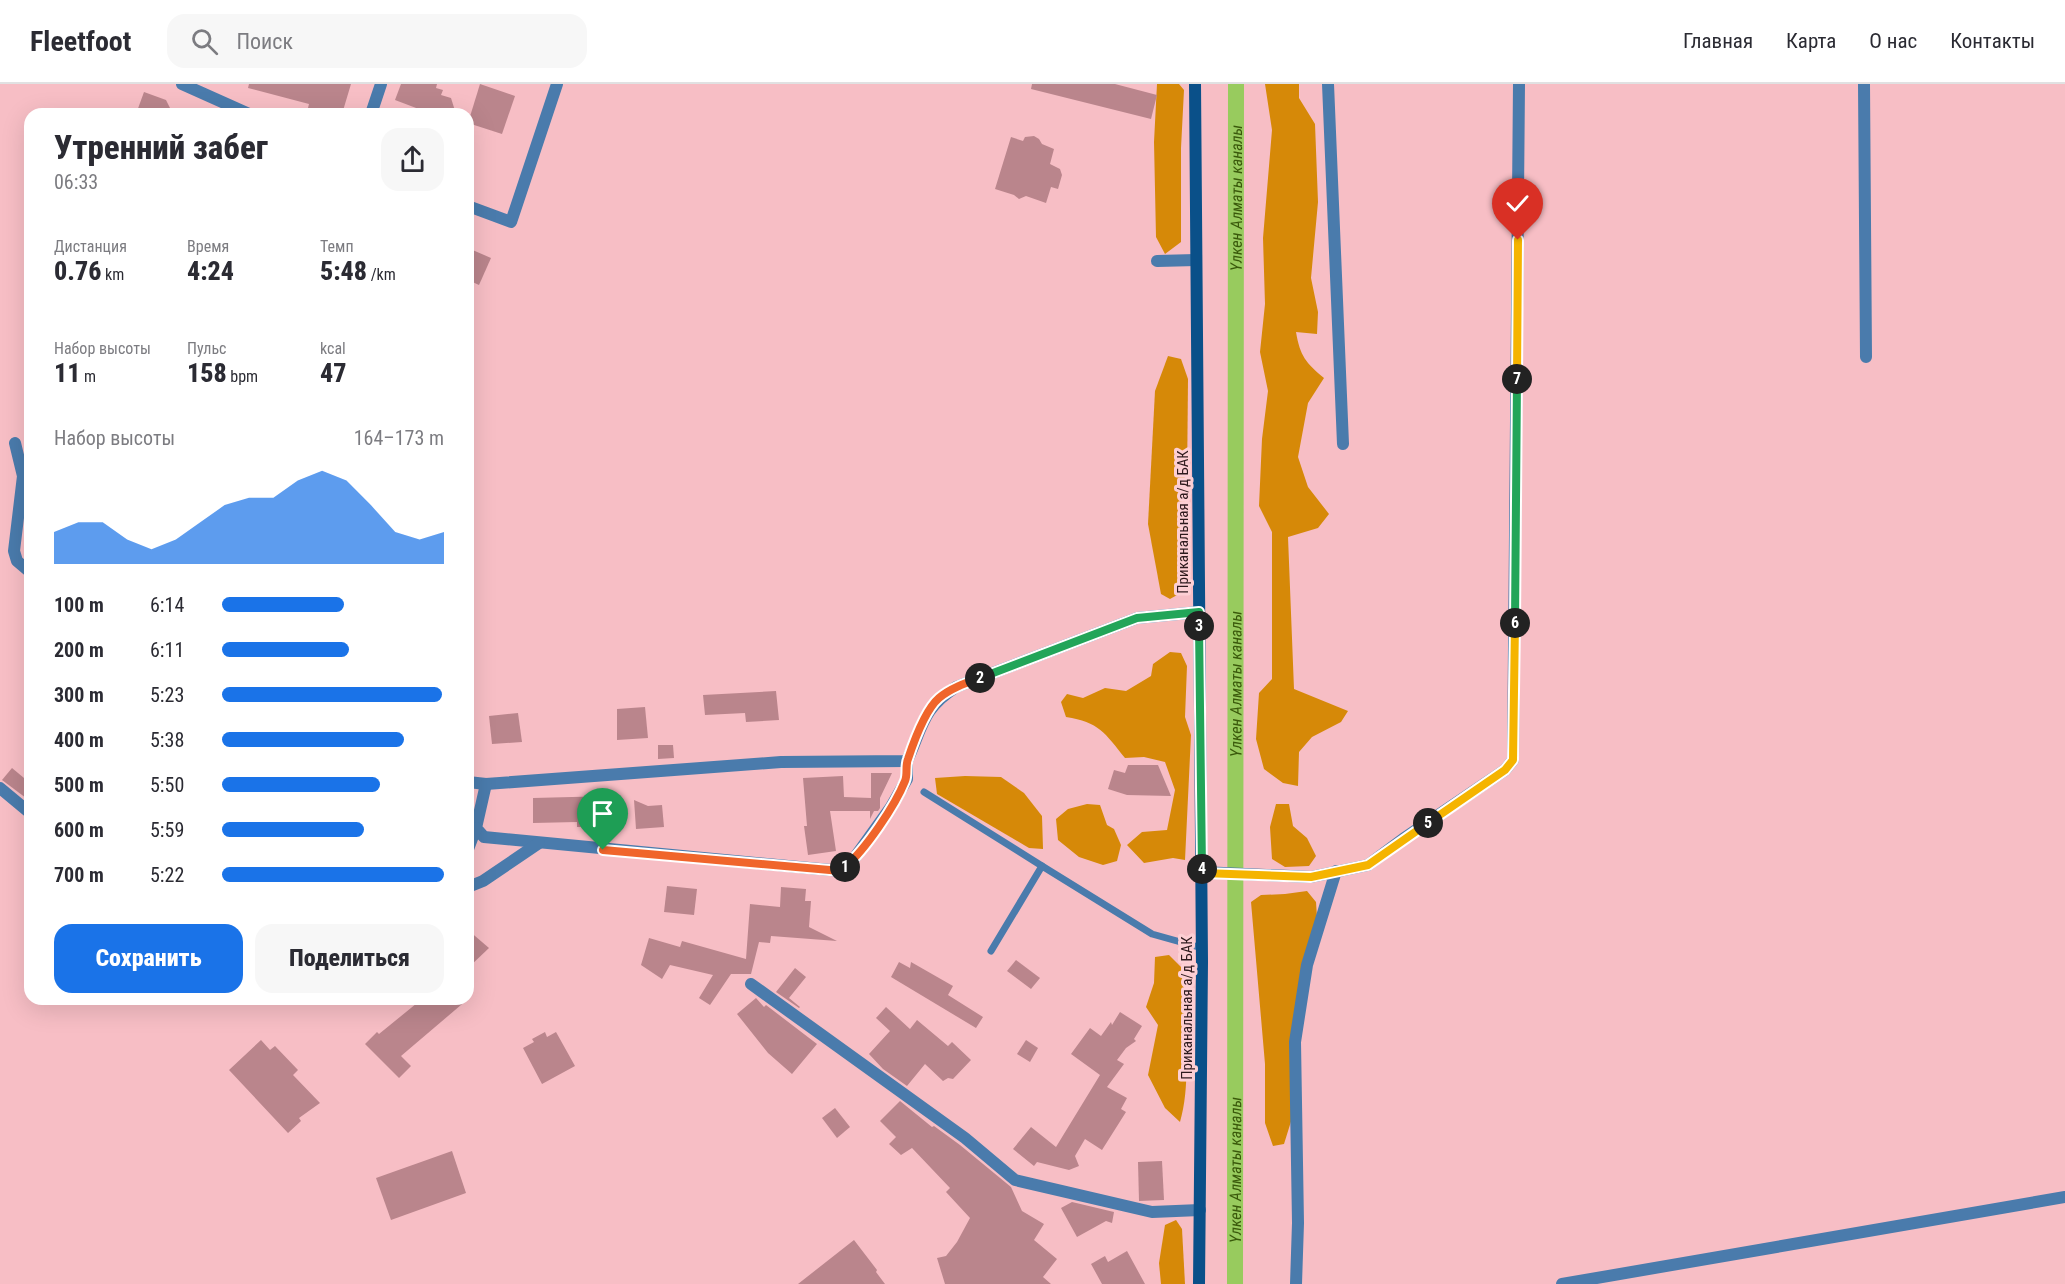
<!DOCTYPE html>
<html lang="ru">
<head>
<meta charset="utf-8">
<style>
	body { margin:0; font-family:"Roboto Condensed",sans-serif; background:#f7f7f7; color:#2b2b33; height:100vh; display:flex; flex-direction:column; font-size:22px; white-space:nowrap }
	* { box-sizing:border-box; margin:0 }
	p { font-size:20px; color:#7c7c81 }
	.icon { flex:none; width:33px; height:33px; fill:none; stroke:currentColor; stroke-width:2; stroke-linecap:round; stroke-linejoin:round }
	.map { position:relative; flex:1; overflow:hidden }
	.drawer { position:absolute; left:24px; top:24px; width:450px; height:897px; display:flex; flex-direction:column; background:#fff; border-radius:18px; box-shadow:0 6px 24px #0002 }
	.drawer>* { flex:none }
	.pin { position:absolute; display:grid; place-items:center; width:51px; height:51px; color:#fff; margin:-62px -26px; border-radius:50% 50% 50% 0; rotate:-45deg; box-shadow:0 0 6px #0007 }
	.pin .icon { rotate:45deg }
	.km { position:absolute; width:30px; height:30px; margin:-15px; border-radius:50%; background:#222; color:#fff; font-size:16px; line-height:30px; text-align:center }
	.round { display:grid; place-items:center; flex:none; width:63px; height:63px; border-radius:18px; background:#f7f7f7 }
	.overview { display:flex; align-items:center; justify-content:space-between; height:102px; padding:0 30px }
	h1 { font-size:33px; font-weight:800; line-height:45px }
	.metrics { display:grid; grid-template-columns:repeat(3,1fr); gap:9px; height:102px; padding:6px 30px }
	.metrics div { display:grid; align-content:center }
	.metrics b { font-size:26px; font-weight:800 }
	.metrics small { font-size:16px; font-weight:400 }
	.metrics p { font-size:16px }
	.chart { height:168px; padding:12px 30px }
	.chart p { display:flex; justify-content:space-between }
	.chart svg { width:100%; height:108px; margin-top:6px; fill:#1a73e8; opacity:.7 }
	.cta { display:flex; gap:12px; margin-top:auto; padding:12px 30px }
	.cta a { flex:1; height:69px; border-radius:18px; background:#1a73e8; color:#fff; font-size:24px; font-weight:800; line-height:69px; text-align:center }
	.cta a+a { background:#f7f7f7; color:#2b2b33 }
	ul { padding:0 30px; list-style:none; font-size:20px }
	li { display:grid; grid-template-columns:96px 72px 1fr; align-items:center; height:45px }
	li i { height:15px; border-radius:8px; background:#1a73e8 }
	header { display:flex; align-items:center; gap:36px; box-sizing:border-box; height:84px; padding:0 30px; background:#fff; border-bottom:2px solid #e1e1e2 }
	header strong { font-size:28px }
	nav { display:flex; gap:33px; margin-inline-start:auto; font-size:21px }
	.search { width:420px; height:54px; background:#f7f7f7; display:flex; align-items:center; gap:15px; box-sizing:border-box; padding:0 21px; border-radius:18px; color:#7c7c81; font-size:22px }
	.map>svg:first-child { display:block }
	.forest { fill:#d68908 }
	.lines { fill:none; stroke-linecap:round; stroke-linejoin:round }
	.canal { stroke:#98cb5e; stroke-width:16 }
	.building { fill:#ba858c }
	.service { stroke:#4a7bac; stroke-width:7 }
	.minor { stroke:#4a7bac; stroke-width:12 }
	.secondary { stroke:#0a5089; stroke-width:12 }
	.split-1-casing { stroke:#fff; stroke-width:12 }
	.split-2-casing { stroke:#fff; stroke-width:12 }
	.split-3-casing { stroke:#fff; stroke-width:12 }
	.split-4-casing { stroke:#fff; stroke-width:12 }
	.split-5-casing { stroke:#fff; stroke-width:12 }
	.split-6-casing { stroke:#fff; stroke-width:12 }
	.split-7-casing { stroke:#fff; stroke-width:12 }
	.split-8-casing { stroke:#fff; stroke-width:12 }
	.split-1 { stroke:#f0652b; stroke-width:8 }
	.split-2 { stroke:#f0652b; stroke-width:8 }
	.split-3 { stroke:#22a559; stroke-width:8 }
	.split-4 { stroke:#22a559; stroke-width:8 }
	.split-5 { stroke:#f5b400; stroke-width:8 }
	.split-6 { stroke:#f5b400; stroke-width:8 }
	.split-7 { stroke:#22a559; stroke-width:8 }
	.split-8 { stroke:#f5b400; stroke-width:8 }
	.labels { text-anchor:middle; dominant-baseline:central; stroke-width:6; stroke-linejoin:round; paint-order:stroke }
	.street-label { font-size:15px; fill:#2e1a1d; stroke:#fdcfd4 }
	.water-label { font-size:16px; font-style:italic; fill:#3a590b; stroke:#fdcfd4 }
</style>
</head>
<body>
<header>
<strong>Fleetfoot</strong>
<div class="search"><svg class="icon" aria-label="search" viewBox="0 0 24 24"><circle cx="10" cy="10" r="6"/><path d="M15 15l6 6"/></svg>Поиск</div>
<nav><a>Главная</a><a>Карта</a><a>О нас</a><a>Контакты</a></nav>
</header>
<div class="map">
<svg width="2065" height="1200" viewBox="0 0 2065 1200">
	<rect width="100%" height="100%" fill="#f7bec5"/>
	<g class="forest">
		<polygon points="1157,0 1179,0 1184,6 1181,64 1181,158 1165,170 1156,153 1154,58"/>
		<path d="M1265,0H1299V14L1315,40L1318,118L1311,194L1318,228L1317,250L1296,248C1300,272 1306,279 1324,294L1308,319L1298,373L1308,403L1329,430L1318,444L1288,453L1294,605L1348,627L1341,638L1312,653L1299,668L1298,702L1283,699L1264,685L1256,655L1259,609L1272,595V448L1259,422L1262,355L1268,307L1260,268L1265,220L1263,154L1272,46Z"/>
		<polygon points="1168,272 1181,275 1188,295 1186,506 1170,515 1161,510 1148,440 1155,307"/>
		<path d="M1170,568L1181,569L1187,582L1185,633L1191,651L1185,776L1173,774L1144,779L1127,761L1142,748L1167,746L1175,706L1165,678L1144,673L1125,674C1105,649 1099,638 1066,633L1061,618L1067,610L1083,614L1105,604L1126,607L1151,592L1153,580Z"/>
		<polygon points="965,692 1001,693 1024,709 1042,732 1043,765 1029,764 937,710 935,694"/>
		<polygon points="1087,720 1100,721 1107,741 1114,745 1121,761 1117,777 1103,781 1079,773 1058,756 1056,735 1068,725"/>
		<polygon points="1276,720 1289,720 1293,742 1307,754 1316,772 1309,782 1285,783 1272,775 1270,743"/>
		<polygon points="1307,807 1316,818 1317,833 1302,879 1293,1031 1284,1060 1273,1062 1265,1039 1265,980 1251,818 1261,811 1285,810"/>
		<path d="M1169,871L1185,887C1180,936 1194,989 1180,1038L1165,1024L1148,991L1158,941L1146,923L1154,899L1155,873Z"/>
		<polygon points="1176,1136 1182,1145 1185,1200 1161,1200 1159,1179 1165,1141"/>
	</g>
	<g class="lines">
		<path class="canal" id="s1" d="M1235,1200L1236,0"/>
	</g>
	<g class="building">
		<polygon points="249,0 351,0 342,30 330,30 308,24 309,20 248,4"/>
		<polygon points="401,0 437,0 436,4 443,6 441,11 451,14 456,30 432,30 395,16"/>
		<polygon points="480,0 515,12 502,50 468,39"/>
		<polygon points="1032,0 1115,0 1157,11 1151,35 1031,5"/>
		<polygon points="144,8 166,16 173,30 136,30"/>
		<polygon points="1034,52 1039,55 1042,60 1054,65 1050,80 1060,85 1062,91 1058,105 1051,103 1046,119 1026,112 1019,115 1014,111 995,105 1011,53 1023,57 1025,53"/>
		<polygon points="468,164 491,174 479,201 468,196"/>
		<polygon points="776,607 779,636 746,638 745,629 705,631 703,611"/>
		<polygon points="645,623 648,654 617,656 617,625"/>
		<polygon points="518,629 522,658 492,660 489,632"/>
		<polygon points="658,661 673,661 674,674 658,675"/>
		<polygon points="1128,681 1158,681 1171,712 1127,711 1108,705 1114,686 1125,689"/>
		<polygon points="12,684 30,699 30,717 2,696"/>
		<polygon points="871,689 892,689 880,714 880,724 878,727 874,727 870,735 870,727 830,727 836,767 808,771 804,742 807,742 803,694 843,692 844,713 871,714"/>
		<polygon points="611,712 612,742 577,743 577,738 533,739 533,714"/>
		<polygon points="634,716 648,722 662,721 664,743 636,745"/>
		<polygon points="667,802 697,805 694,831 664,828"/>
		<polygon points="781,803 806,805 805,817 811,817 809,843 837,857 771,852 770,859 759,858 751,890 731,890 710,921 699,914 713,891 670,881 662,895 641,881 649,854 680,863 682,857 746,875 750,820 780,823"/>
		<polygon points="468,846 489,864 468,884"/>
		<polygon points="1016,876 1040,894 1031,905 1007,887"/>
		<polygon points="899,878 910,884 911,878 953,902 948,911 983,933 976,944 891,893"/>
		<polygon points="795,884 806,893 789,914 800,923 799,924 776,908"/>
		<polygon points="756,914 764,923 766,921 817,960 792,990 768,969 737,930"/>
		<polygon points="422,915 468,915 401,972 411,982 399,994 365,960 377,948 379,950"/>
		<polygon points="886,923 910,945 917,936 948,962 952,958 971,976 953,995 948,994 943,997 925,980 907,1002 883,985 869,970 890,947 876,934"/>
		<polygon points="1120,928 1142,942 1134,955 1136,957 1126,964 1117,976 1124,980 1107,1003 1127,1014 1121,1025 1126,1028 1102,1066 1085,1055 1075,1072 1079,1082 1069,1086 1037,1078 1034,1082 1013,1065 1031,1043 1056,1063 1100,991 1071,970 1090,944 1101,952 1111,938 1112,941"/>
		<polygon points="545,948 547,953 556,948 575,982 542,1000 523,964 534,958 532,955"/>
		<polygon points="261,956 270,966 275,962 298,986 293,991 320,1019 299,1034 301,1037 288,1049 229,986"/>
		<polygon points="1026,956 1038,964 1030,978 1017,970"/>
		<polygon points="900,1017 932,1043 934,1042 960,1061 1011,1103 1022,1127 1044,1140 1034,1156 1057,1175 1043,1193 1051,1200 945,1200 937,1174 946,1172 957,1158 970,1134 946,1108 950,1104 912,1064 901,1071 889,1060 896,1053 880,1037"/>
		<polygon points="835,1024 850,1043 837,1054 822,1034"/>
		<polygon points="452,1067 466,1109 391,1136 376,1094"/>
		<polygon points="1162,1077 1164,1116 1139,1117 1138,1078"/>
		<polygon points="1072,1118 1114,1128 1112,1139 1106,1137 1077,1153 1061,1124"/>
		<polygon points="854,1156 877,1186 876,1188 885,1200 798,1200"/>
		<polygon points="1127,1167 1145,1200 1102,1200 1091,1180 1105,1172 1108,1178"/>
	</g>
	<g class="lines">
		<g class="service">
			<polyline points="924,708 1042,782"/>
			<polyline points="991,867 1042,782 1152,850 1202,864"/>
		</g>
		<g class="minor">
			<polyline points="182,0 249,30"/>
			<polyline points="1328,0 1343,360"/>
			<polyline points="1864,0 1866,273"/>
			<polyline points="371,30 381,0"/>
			<polyline points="468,122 511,138 557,0"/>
			<polyline points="1157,177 1196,176"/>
			<polyline points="15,359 23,392 14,467 17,477 30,488"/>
			<path d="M468,698L486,700L781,678L907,677C923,642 922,625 956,603L1137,534L1199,528"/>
			<polyline points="486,700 476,744 484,753 841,787 853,776 891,723 907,695 907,677"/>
			<polyline points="0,704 30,729"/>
			<polyline points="468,765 476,744"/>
			<polyline points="1202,788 1311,793 1368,781 1403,755 1505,686 1513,676 1519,0"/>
			<polyline points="468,803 483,797 539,759"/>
			<polyline points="751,900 965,1054 1015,1096 1152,1128 1200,1126"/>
			<polyline points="1296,1200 1298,1139 1295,958 1307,881 1336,787"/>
			<polyline points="1562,1200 2065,1113"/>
		</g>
		<polyline class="secondary" points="1195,0 1202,878 1199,1200"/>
	</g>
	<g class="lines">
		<defs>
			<polyline id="split-1" points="603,766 841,787 845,783"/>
			<path id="split-2" d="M845,783C865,766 895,722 905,697C908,690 905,682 908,675C914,657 925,626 939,614C951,604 966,599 980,594"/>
			<polyline id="split-3" points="980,594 1137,534 1199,528 1199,542"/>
			<polyline id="split-4" points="1199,542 1202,785"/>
			<polyline id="split-5" points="1202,785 1203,789 1311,793 1368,781 1428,739"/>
			<polyline id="split-6" points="1428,739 1505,686 1513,676 1515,539"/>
			<polyline id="split-7" points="1515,539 1517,295"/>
			<polyline id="split-8" points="1517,295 1518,156"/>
		</defs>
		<use href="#split-1" class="split-1-casing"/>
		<use href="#split-2" class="split-2-casing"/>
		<use href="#split-3" class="split-3-casing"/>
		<use href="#split-4" class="split-4-casing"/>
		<use href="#split-5" class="split-5-casing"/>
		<use href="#split-6" class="split-6-casing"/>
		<use href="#split-7" class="split-7-casing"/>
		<use href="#split-8" class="split-8-casing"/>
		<use href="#split-1" class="split-1"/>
		<use href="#split-2" class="split-2"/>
		<use href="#split-3" class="split-3"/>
		<use href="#split-4" class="split-4"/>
		<use href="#split-5" class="split-5"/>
		<use href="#split-6" class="split-6"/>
		<use href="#split-7" class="split-7"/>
		<use href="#split-8" class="split-8"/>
	</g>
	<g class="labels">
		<g class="street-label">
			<text transform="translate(1183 438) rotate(-90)">Приканальная а/д БАК</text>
			<text transform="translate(1187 924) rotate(-90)">Приканальная а/д БАК</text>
		</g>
		<g class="water-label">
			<text stroke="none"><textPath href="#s1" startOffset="1086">Үлкен Алматы каналы</textPath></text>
			<text stroke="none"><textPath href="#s1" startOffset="600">Үлкен Алматы каналы</textPath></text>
			<text stroke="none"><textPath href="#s1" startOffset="114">Үлкен Алматы каналы</textPath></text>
		</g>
	</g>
</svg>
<div class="pin" style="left:603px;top:766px;background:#1e9e55"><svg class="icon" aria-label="arrive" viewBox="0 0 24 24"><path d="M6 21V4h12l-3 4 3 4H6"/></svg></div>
<div class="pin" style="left:1518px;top:156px;background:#d93025"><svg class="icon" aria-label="check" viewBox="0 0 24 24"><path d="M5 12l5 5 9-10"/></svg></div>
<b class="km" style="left:845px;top:783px">1</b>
<b class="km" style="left:980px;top:594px">2</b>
<b class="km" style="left:1199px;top:542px">3</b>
<b class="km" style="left:1202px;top:785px">4</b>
<b class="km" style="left:1428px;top:739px">5</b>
<b class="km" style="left:1515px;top:539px">6</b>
<b class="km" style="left:1517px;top:295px">7</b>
<section class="drawer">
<div class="overview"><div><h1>Утренний забег</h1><p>06:33</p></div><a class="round"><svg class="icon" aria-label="share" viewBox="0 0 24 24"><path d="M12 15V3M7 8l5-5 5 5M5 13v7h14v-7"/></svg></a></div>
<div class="metrics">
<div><p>Дистанция</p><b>0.76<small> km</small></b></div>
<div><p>Время</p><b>4:24</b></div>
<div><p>Темп</p><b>5:48<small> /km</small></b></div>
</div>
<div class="metrics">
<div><p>Набор высоты</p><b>11<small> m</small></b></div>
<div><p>Пульс</p><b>158<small> bpm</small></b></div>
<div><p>kcal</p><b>47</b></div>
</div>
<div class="chart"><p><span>Набор высоты</span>164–173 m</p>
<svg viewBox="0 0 160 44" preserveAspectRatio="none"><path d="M0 44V31L10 27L20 27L30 34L40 38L50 34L60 27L70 20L80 17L90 17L100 10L110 6L120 10L130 20L140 31L150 34L160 31V44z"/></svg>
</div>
<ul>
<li><b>100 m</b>6:14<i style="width:55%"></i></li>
<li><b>200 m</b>6:11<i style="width:57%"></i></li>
<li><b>300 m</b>5:23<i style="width:99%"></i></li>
<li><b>400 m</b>5:38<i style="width:82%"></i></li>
<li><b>500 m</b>5:50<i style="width:71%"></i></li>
<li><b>600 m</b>5:59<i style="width:64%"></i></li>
<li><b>700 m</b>5:22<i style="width:100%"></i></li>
</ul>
<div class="cta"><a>Сохранить</a><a>Поделиться</a></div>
</section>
</div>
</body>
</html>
